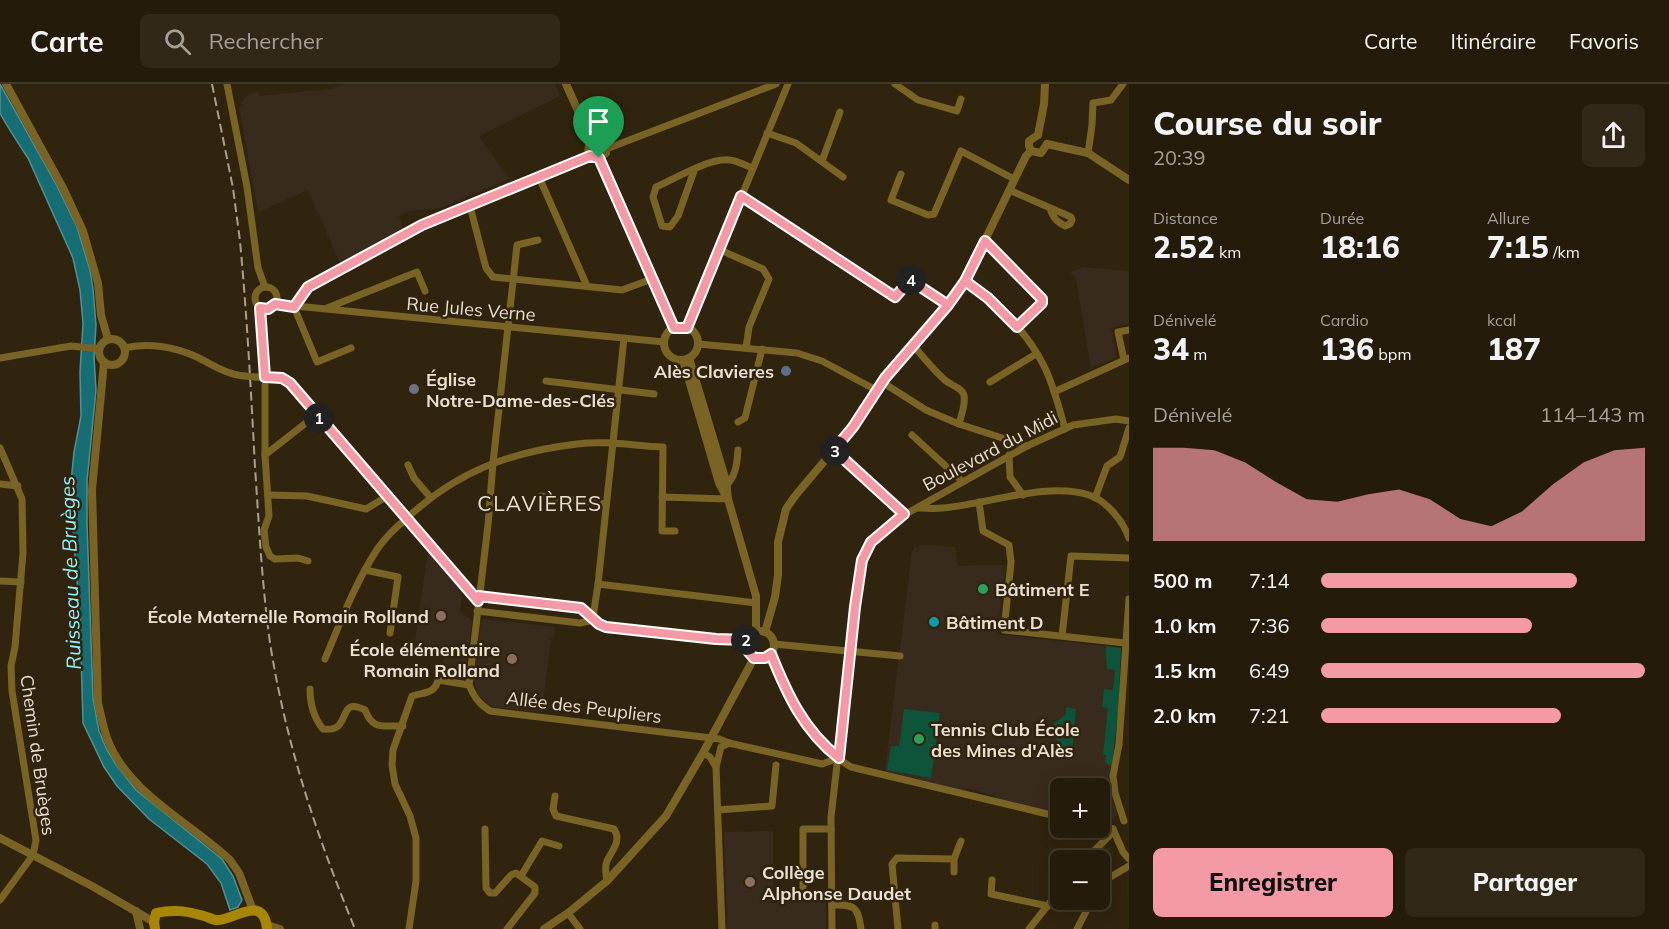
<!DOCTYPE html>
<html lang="fr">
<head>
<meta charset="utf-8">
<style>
	body { margin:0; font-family:Mulish,sans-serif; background:#312818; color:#f1f3f6; height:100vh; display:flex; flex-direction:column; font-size:22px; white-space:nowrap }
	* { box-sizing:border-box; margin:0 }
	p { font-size:20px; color:#a3a19c }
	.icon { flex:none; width:33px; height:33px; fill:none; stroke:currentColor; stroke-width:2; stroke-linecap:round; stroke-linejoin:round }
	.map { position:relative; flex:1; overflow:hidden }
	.sheet { display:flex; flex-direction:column; background:#251b0a; width:540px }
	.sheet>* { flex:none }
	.tools { position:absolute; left:1050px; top:694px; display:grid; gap:12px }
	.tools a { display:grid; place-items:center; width:60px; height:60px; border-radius:9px; background:#251b0a; box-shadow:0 3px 15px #0003,0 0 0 2px #42392b; font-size:30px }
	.pin { position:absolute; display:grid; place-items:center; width:51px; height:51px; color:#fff; margin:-62px -26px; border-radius:50% 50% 50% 0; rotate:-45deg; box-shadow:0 0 6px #0007 }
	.pin .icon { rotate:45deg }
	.km { position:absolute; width:30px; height:30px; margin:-15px; border-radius:50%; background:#222; color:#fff; font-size:16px; line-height:30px; text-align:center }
	.round { display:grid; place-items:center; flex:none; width:63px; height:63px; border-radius:9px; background:#312818 }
	.head { display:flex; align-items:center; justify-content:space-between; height:102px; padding:0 24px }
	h1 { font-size:33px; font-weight:800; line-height:45px }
	.figures { display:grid; grid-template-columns:repeat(3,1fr); gap:9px; height:102px; padding:6px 24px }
	.figures div { display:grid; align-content:center }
	.figures b { font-size:30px; font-weight:800 }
	.figures small { font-size:16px; font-weight:400 }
	.figures p { font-size:16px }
	.chart { height:168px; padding:12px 24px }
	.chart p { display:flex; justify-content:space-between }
	.chart svg { width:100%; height:108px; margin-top:6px; fill:#f49aa6; opacity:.7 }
	.button { display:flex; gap:12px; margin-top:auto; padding:12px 24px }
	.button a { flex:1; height:69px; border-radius:9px; background:#f49aa6; color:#111; font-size:24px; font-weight:800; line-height:69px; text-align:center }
	.button a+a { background:#312818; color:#f1f3f6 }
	ul { padding:0 24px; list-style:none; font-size:20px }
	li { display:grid; grid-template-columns:96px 72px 1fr; align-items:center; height:45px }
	li i { height:15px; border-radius:8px; background:#f49aa6 }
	header { display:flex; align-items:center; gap:36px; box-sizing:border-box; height:84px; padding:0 30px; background:#251b0a; border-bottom:2px solid #42392b }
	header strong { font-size:28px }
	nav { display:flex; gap:33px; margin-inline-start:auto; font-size:21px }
	.search { width:420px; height:54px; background:#312818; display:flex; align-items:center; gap:15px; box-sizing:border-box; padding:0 21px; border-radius:9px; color:#a3a19c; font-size:22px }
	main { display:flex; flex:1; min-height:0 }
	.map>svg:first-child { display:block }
	.education { fill:#382b1d }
	.green { fill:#0d543b }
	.water { fill:#166d74; stroke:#559090; stroke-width:1.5 }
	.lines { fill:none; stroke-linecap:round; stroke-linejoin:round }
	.minor { stroke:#796325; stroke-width:7 }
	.tertiary { stroke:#796325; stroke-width:8 }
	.secondary { stroke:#a88502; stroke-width:10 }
	.rail { stroke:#a99f8f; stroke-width:2; stroke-dasharray:9 4.5; stroke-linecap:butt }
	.minor-bridge { stroke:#796325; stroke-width:7 }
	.route-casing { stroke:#fff; stroke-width:12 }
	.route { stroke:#f49aa6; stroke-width:8 }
	.service-dot { fill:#5c6f8a; stroke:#31240e; stroke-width:2 }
	.worship-dot { fill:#6b7280; stroke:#31240e; stroke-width:2 }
	.leisure-dot { fill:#2e9e5b; stroke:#31240e; stroke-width:2 }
	.education-dot { fill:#8d6e63; stroke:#31240e; stroke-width:2 }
	.culture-dot { fill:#0f9aa8; stroke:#31240e; stroke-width:2 }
	.labels { text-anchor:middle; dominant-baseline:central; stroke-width:5; stroke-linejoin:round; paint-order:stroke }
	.street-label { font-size:18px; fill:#e9e0d3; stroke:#31240e }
	.poi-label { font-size:18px; font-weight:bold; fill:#e9e0d3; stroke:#31240e; text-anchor:start }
	.water-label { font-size:20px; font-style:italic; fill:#8ff3fd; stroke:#31240e }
	.quarter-label { font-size:21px; letter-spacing:1.5px; fill:#e9e0d3; stroke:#31240e }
</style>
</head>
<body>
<header>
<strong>Carte</strong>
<div class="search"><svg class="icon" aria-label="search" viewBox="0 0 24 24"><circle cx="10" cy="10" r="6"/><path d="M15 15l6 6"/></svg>Rechercher</div>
<nav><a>Carte</a><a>Itinéraire</a><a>Favoris</a></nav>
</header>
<main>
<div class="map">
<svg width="1129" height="845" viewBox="0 0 1129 845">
	<rect width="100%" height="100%" fill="#31240e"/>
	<g class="education">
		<polygon points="342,0 555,0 560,12 479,52 509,95 440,124 410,127 399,132 403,145 340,179 308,106 258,128 239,24 245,13 250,10 258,8 260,12 331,5"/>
		<polygon points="1083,183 1129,187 1129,240 1111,244 1117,273 1091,284 1076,194 1070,188"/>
		<polygon points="923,461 955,463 958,482 1006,481 997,550 1121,564 1116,652 1109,700 1118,728 1113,736 1100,735 1100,705 1060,705 1060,728 997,716 995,712 967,704 964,707 885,687 912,467 914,464"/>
		<polygon points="428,468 457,502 462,513 460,528 472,536 465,591 462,594 444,593 442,590 444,571 414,563"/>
		<polygon points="484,535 555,543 553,553 551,555 542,628 494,623 486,619 478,610 474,596 481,537"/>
		<polygon points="773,747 773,811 826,813 826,845 727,845 724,748"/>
	</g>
	<g class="green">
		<path d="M1106,562L1121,564L1118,628L1112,681L1105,679L1106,671H1103L1108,624L1102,623L1104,605L1113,606L1115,586L1107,585C1107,577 1105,571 1106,562Z"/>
		<polygon points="1066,623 1076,625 1072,668 1059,664 1061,658 1057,656 1052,641 1066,630"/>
		<polygon points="904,625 940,629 931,694 887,686 891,662 899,662"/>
	</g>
	<path class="water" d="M0,0L56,100L77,143L90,186L93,205L96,241L94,273L96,306L87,397V439L93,614L99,647L106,664L115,679L136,706L222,775L233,792L242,816L238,823L230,826L221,799L207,780L149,735L117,702L104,683L83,639L80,534L70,408L74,368L81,332L80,288L83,239L80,206L73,174L28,74C25,70 2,34 0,29C0,21 0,8 0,0Z"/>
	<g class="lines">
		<g class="minor">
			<polyline points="227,0 247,103 258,184 265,203"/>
			<polyline points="895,0 918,16 957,27 961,15"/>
			<polyline points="767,49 796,59 843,93"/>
			<polyline points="606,65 776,0"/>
			<polyline points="1088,69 1092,41 1093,19 1111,16 1123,0"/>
			<polyline points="822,77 840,28"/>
			<path d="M694,87L678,132L670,143L662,142L653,113L656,103C674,95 709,74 729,76C736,76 745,81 752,84"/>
			<polyline points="901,90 891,116 928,131 934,130 961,67 1014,95"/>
			<polyline points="539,93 587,202"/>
			<path d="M1009,106L1071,133L1072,136L1070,140L1065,142C1056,137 1053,134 1050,124"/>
			<polyline points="741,112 895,213 910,196 948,221"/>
			<polyline points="470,122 486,184 493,193 622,206 652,195"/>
			<path d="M538,156L517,161L493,379L488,441L469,601C474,613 479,620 490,627L719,655L729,659L822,680L839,674"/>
			<polyline points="985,157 1042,215 1042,219 1017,243"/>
			<polyline points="718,165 763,185 769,195 749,243 746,264"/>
			<path d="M965,197C996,217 1027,248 1044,282C1054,302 1059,324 1065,345"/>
			<circle cx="266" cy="214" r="11"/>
			<polyline points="275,220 664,258"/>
			<polyline points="294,223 308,203 422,141 590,72"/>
			<polyline points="294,223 317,278 351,264"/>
			<polyline points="260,224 265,293"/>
			<polyline points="327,224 417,188 425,207"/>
			<polyline points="687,244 788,0"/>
			<polyline points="698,260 797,269 822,277 876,306"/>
			<path d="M913,261C923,273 934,287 946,297C951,301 962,304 964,311C966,321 961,331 959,340"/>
			<path d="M124,264C148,258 175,263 197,273C213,281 227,291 245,292"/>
			<polyline points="0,274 71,262 100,265"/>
			<polyline points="1124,276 1118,248 1129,246"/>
			<polyline points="255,293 282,294 290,299 478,517"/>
			<polyline points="546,297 654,310"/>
			<polyline points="882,298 926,326 959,340 1027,362"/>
			<polyline points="990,298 1036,270"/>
			<polyline points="265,301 265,371 269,432 264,446 266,463 270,472 275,475 298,474 308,477"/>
			<polyline points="1054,308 1129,274"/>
			<polyline points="738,338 745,334 762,265"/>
			<polyline points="912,351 962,397"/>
			<polyline points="0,364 22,415 23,469 15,563 11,582 12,607 36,756 33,771 0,816"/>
			<polyline points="834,366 904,431"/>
			<polyline points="265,371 316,331"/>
			<polyline points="1009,371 1010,393 1023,411"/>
			<polyline points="408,381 414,394 430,413"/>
			<polyline points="0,400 18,402"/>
			<path d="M727,401C736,391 737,379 738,366"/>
			<polyline points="268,411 307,412 366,425 386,413"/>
			<polyline points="541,412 606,420"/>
			<polyline points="662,413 728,415"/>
			<polyline points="1095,414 1107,382 1120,373 1129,344"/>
			<polyline points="979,418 983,447 1009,461 1011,478 1004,546 1125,559"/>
			<path d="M918,424C926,424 934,425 942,424C985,421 1048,397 1089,411C1107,417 1123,437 1129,454"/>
			<polyline points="365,486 398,493 390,549"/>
			<polyline points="0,497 21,498"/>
			<polyline points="598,500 756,519"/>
			<polyline points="478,512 581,524 599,540 606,543 716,555 747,556"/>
			<polyline points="477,527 580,539 589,537 593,533"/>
			<polyline points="593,533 598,500 624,254"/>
			<polyline points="1062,552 1071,472 1129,474"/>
			<polyline points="774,560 900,572"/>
			<path d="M771,570C788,614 808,658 851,683L1060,733"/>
			<path d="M325,575C341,537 355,499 378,464C386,453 395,444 406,435C456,388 509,368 577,360C605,356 635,362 663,363L662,447H675"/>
			<path d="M310,605C310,619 314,634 323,645C354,649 335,611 365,626C373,647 383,641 403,642"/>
			<polyline points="703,669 710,673 716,683"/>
			<path d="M555,712L553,725L556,732L614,745C622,757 612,766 607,777C604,784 606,790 607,797"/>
			<polyline points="718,726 772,722 776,681"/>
			<polyline points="1124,737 1115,709 1113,692 1119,660 1129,515"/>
			<polyline points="1100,741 1113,745"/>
			<polyline points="485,745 486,804 490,809 495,809 511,791 516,789 535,803 535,809 507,845"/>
			<polyline points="1113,745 1123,768 1129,775"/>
			<polyline points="1084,777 1113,748"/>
			<polyline points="954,788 954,775 961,757"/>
			<polyline points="521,792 542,757 559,762"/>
			<polyline points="992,796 991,810 1048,822"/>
			<polyline points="1100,803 1107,795 1129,782"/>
			<polyline points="803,804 803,745 831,745"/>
			<path d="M832,821C855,820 858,823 861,845"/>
			<polyline points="568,829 580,845"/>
			<polyline points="935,841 935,845"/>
			<path d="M409,845L416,797V754L410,732L395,700L392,681L393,666L412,612C424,608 435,610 438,596L469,601"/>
			<polyline points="722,845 716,683 721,663 729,659"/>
			<polyline points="832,845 831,733 855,523 862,476 871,458 904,431 1027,362 1073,341 1116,335 1129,337"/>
			<polyline points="898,845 892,780 897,774 954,775"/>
			<polyline points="1029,845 1060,806"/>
			<polyline points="1077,845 1092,816"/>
		</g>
		<g class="tertiary">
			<polyline points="6,0 63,104 83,147 98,199 101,231 108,255"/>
			<polyline points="566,0 592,58"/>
			<polyline points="1038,51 1044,20 1045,0"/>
			<polyline points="592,58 599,57 605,61 606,69 599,74"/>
			<path d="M592,58C587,63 587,69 593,74H599"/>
			<polyline points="1047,60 1088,69 1129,96"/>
			<polyline points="1031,67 1041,69 1047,60"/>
			<polyline points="1031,67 1029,62 1029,57 1038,51"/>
			<polyline points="599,74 674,244"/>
			<circle cx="681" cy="259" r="17"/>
			<circle cx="112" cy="268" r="13"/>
			<polyline points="689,274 726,397 728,415 756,512 756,548"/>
			<polyline points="683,276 719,399 727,414"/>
			<path d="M104,278L92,406L98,619C101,631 103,643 107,654C127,709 190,738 230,776L239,789L253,826"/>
			<circle cx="760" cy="561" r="14"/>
			<polyline points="765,548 775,513 778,491 778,458 786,425 795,412 853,343 885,294 948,221 965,197 1026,72 1031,67"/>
			<polyline points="0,754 92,802 154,838"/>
			<polyline points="136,827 140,845"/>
			<polyline points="267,841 280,845"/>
			<polyline points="544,845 568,829 607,797 666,732 703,669 754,574"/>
		</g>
		<path class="secondary" d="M155,845L154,838L156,829C173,825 187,827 204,832C208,833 213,836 217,836C231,838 264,808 267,845"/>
		<path class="rail" d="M212,0L233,104L240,157C247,232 251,308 255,383C259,442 262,501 270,559C286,660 316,750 355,845"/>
		<polyline class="minor-bridge" points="245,292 255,293"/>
	</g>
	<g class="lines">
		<defs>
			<path id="route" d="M599,74L590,72L422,141L308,203L294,223L275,220L268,225L260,224L265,293L282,294L290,299L478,517V512L581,524L599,540L606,543L716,555L747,556V566L754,574H765L771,570C787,610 804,647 839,674L855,523L862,476L871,458L904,430L834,366L853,343L885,294L948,221L965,197L985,157L1042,215V219L1017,243L988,214L965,197L948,221L910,196L895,213L741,112L687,244H674L599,74"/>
		</defs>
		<use href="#route" class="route-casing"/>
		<use href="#route" class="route"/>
	</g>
	<circle class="service-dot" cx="786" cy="287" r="6"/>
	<circle class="worship-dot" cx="414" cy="305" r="6"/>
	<g class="leisure-dot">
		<circle cx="983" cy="505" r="6"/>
		<circle cx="919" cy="655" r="6"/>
	</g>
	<g class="education-dot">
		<circle cx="441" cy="532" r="6"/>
		<circle cx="512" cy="575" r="6"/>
		<circle cx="750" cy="798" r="6"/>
	</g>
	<circle class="culture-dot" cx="934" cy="538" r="6"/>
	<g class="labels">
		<g class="street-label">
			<text transform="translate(471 225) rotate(5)">Rue Jules Verne</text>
			<text transform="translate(990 367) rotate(-28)">Boulevard du Midi</text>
			<text transform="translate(584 623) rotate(7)">Allée des Peupliers</text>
			<text transform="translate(38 671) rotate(82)">Chemin de Bruèges</text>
		</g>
		<g class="poi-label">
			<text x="774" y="287" text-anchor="end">Alès Clavieres</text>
			<text x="426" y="295">Église<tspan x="426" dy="21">Notre-Dame-des-Clés</tspan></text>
			<text x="995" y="505">Bâtiment E</text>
			<text x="429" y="532" text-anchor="end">École Maternelle Romain Rolland</text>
			<text x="946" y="538">Bâtiment D</text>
			<text x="500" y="565" text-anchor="end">École élémentaire<tspan x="500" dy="21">Romain Rolland</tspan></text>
			<text x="931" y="645">Tennis Club École<tspan x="931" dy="21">des Mines d'Alès</tspan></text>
			<text x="762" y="788">Collège<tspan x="762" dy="21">Alphonse Daudet</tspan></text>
		</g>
		<g class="water-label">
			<text transform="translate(70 489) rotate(-92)">Ruisseau de Bruèges</text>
		</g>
		<g class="quarter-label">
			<text x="540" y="419">CLAVIÈRES</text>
		</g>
	</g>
</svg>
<div class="tools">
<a>+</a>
<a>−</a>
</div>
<div class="pin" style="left:599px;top:74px;background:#1e9e55"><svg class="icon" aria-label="arrive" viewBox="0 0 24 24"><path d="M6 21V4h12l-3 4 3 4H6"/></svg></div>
<b class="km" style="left:319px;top:334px">1</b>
<b class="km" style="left:746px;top:556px">2</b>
<b class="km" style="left:835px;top:367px">3</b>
<b class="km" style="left:911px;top:196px">4</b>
</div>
<section class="sheet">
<div class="head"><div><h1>Course du soir</h1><p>20:39</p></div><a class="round"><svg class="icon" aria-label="share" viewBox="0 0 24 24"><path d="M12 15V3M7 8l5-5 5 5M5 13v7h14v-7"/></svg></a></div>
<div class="figures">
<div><p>Distance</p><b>2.52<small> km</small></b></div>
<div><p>Durée</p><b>18:16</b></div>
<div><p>Allure</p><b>7:15<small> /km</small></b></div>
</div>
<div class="figures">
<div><p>Dénivelé</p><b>34<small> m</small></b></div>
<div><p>Cardio</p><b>136<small> bpm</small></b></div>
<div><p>kcal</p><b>187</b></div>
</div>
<div class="chart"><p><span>Dénivelé</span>114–143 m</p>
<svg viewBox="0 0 160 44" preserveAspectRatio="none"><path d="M0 44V6L10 6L20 7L30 12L40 20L50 27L60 28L70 25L80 23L90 27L100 35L110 38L120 32L130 21L140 12L150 7L160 6V44z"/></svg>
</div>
<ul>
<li><b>500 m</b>7:14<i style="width:79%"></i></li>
<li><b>1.0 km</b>7:36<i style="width:65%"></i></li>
<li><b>1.5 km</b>6:49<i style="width:100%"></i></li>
<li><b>2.0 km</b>7:21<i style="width:74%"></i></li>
</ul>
<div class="button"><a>Enregistrer</a><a>Partager</a></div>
</section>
</main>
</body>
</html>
